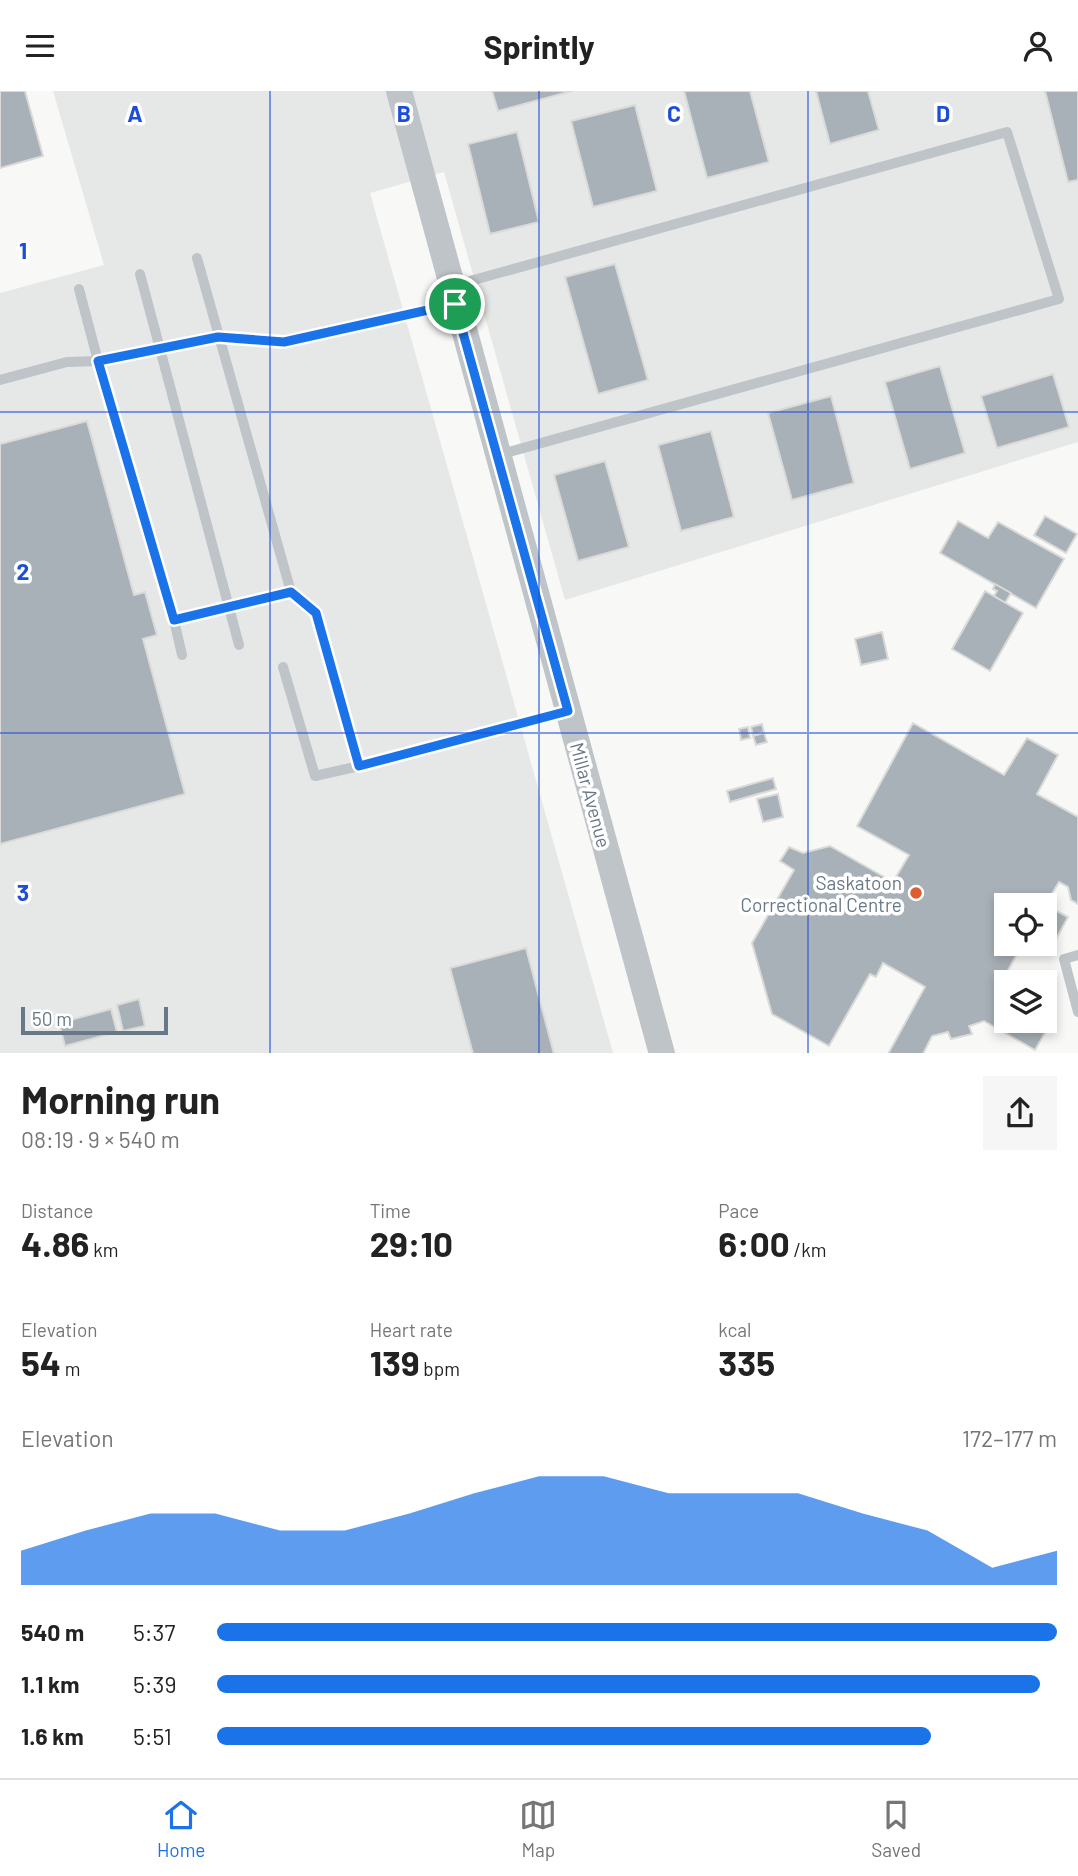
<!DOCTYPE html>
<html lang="en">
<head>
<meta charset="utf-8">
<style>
	body { margin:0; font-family:Barlow,sans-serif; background:#f6f6f6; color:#222; height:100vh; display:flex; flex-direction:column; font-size:26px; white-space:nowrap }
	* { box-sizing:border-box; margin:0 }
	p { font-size:23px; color:#767676 }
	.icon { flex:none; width:38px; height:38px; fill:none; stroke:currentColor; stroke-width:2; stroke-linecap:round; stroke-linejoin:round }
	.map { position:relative; height:962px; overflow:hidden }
	.details { display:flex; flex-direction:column; background:#fff; flex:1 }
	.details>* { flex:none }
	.fabs { position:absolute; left:994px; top:802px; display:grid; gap:14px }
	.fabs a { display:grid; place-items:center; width:63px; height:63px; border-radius:0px; background:#fff; box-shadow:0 4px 10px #0003; font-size:35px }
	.scale { position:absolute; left:21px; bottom:18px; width:147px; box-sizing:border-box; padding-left:7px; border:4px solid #687886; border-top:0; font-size:19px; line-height:24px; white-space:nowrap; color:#687886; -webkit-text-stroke:5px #fff; paint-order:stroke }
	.pin { position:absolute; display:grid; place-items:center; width:60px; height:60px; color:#fff; margin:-30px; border:4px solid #fff; border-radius:50%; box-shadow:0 2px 7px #0007 }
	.round { display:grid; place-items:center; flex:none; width:74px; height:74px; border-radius:0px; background:#f6f6f6 }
	.head { display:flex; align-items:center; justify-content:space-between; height:119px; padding:0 21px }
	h1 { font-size:38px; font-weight:700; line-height:52px }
	.stats { display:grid; grid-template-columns:repeat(3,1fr); gap:10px; height:119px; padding:7px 21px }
	.stats div { display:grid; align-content:center }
	.stats b { font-size:35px; font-weight:700 }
	.stats small { font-size:19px; font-weight:400 }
	.stats p { font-size:19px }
	.chart { height:196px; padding:14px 21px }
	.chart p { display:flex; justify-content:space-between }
	.chart svg { width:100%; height:126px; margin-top:7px; fill:#1a73e8; opacity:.7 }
	ul { padding:0 21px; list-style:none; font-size:23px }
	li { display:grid; grid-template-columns:112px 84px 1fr; align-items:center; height:52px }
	li i { height:18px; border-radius:9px; background:#1a73e8 }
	header { display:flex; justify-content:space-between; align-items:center; height:91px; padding:0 21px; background:#fff; font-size:32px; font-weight:700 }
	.tab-bar { display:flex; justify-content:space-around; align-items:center; height:98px; border-top:2px solid #e0e0e0; background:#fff; font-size:19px; color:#767676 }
	.tab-bar a { display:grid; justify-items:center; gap:4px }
	.tab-bar .on { color:#1a73e8 }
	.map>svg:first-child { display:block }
	.built { fill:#e6e7e7 }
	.building { fill:#a8b1b7; stroke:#dadad8; stroke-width:2 }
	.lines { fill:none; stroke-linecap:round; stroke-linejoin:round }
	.service { stroke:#bfc4c8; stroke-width:10 }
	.tertiary { stroke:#bfc4c8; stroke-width:26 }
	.route-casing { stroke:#fff; stroke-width:14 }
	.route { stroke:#1a73e8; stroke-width:9 }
	.grid { fill:none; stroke:#1d4ed8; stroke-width:2; stroke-opacity:0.55 }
	.poi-dot { fill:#dd5d31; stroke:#fff; stroke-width:2.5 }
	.labels { text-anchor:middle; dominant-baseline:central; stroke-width:7; stroke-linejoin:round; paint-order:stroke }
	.street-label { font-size:19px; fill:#687886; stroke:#fff }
	.poi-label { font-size:19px; fill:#687886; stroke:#fff; text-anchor:end }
	.grid-label { font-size:23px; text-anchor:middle; font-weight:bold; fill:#1d4ed8; stroke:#fff; stroke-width:7; stroke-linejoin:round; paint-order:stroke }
</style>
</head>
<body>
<header><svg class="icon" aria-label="menu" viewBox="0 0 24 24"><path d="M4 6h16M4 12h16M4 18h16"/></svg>Sprintly<svg class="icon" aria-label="person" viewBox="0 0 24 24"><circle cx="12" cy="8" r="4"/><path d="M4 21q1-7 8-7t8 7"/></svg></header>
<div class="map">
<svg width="1078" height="963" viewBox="0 0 1078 963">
	<rect width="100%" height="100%" fill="#f8f8f6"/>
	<polygon class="built" points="53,0 1078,0 1078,351 565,509 444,81 370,102 613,962 0,963 0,202 104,174"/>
	<g class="building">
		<polygon points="0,0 25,0 43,65 0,77"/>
		<polygon points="492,0 572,0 498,20"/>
		<polygon points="684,0 750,0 769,71 707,87"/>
		<polygon points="816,0 868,0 879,39 830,53"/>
		<polygon points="1045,0 1078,0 1078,89 1068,91"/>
		<polygon points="635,14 657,100 593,116 571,30"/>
		<polygon points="517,41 539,131 490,143 468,53"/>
		<polygon points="615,173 648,289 598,303 565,186"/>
		<polygon points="940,275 965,362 910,378 885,291"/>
		<polygon points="1053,283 1069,336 997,357 981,305"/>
		<polygon points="831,305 854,392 792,409 768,322"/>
		<polygon points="87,330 134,504 145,501 157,544 143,548 185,703 0,753 0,353"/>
		<polygon points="711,340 734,426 681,440 658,354"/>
		<polygon points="605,370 629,456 578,470 554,384"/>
		<polygon points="1045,425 1077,443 1066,462 1034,444"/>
		<polygon points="958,430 988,447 998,431 1064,468 1036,517 940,462"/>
		<polygon points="995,493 1011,502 1005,512 994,505 997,500 993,498"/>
		<polygon points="985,500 1023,522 990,580 952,558"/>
		<polygon points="882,541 888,568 861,574 855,548"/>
		<polygon points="913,632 1004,684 1027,647 1058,664 1037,703 1078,726 1078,813 1071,809 1068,796 1059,791 1045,814 1068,826 1056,848 1045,841 1045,814 1006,814 1006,852 1023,852 996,901 1006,906 1006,929 1045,928 1051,931 1035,959 984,930 969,935 972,943 951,948 948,941 932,945 923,963 888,963 925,896 883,872 876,886 870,883 829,955 772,923 752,852 794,779 780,770 789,756 803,762 830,755 893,791 909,764 857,735"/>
		<polygon points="762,633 764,641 753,644 751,636"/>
		<polygon points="748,636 750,647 741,649 739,638"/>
		<polygon points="764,642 767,651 756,654 753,645"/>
		<polygon points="773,687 776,698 730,711 727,700"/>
		<polygon points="778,703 783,726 763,731 757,708"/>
		<polygon points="526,857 554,963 473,963 450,877"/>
		<polygon points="139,908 145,935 123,940 117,914"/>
		<polygon points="111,918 117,941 65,955 59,932"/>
	</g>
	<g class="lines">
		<g class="service">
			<polyline points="197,167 291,501"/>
			<polyline points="140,183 239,554"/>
			<polyline points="452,195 1007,41 1059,208 498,364"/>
			<polyline points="455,213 284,251 218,245 98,270 174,529 291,501 316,522 359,675 567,620"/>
			<polyline points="0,289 67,271 98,270 79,198"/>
			<polyline points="174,529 182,564"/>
			<polyline points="283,576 315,685 359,675"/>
			<polyline points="1078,864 1064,868 1078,921"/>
		</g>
		<polyline class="tertiary" points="399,0 662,963"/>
	</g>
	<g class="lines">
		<defs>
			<polygon id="route" points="455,213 568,620 359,675 316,522 291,501 174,529 98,270 218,246 284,251"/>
		</defs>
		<use href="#route" class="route-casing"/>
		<use href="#route" class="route"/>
	</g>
	<path class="grid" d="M270,0V963M539,0V963M808,0V963M0,321H1078M0,642H1078"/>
	<circle class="poi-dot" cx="916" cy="802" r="7"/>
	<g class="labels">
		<g class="street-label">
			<text transform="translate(591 704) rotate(75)">Millar Avenue</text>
		</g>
		<g class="poi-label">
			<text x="902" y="791">Saskatoon<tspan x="902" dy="22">Correctional Centre</tspan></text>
		</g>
	</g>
	<g class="grid-label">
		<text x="135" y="31">A</text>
		<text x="404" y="31">B</text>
		<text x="674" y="31">C</text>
		<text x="943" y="31">D</text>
		<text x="23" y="168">1</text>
		<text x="23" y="489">2</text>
		<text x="23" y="810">3</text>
	</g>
</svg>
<div class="fabs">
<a><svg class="icon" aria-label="locate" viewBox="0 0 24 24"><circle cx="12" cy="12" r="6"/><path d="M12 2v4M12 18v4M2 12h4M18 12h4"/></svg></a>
<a><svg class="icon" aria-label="layers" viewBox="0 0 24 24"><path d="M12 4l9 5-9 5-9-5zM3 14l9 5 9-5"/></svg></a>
</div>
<div class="scale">50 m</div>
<div class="pin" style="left:455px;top:213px;background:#1e9e55"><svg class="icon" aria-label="arrive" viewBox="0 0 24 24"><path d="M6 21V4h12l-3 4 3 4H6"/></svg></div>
</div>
<section class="details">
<div class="head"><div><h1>Morning run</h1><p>08:19 · 9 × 540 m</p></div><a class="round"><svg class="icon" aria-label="share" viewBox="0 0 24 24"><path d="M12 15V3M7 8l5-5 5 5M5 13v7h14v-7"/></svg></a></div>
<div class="stats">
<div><p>Distance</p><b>4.86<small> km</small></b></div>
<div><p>Time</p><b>29:10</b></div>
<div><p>Pace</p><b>6:00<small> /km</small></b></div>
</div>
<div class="stats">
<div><p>Elevation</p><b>54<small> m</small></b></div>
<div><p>Heart rate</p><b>139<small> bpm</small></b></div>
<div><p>kcal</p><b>335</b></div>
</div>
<div class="chart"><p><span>Elevation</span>172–177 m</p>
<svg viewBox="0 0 160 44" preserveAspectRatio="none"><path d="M0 44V32L10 25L20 19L30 19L40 25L50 25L60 19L70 12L80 6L90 6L100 12L110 12L120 12L130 19L140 25L150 38L160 32V44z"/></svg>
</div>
<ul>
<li><b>540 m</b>5:37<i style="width:100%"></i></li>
<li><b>1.1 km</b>5:39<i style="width:98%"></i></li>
<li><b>1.6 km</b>5:51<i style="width:85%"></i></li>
</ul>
</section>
<nav class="tab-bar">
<a class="on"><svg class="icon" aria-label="home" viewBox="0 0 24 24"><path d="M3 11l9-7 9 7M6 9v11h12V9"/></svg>Home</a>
<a><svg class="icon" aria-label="map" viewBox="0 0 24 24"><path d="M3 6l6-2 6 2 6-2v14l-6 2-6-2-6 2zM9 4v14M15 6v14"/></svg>Map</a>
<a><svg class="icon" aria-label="saved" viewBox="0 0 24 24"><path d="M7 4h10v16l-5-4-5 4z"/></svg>Saved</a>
</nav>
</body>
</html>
